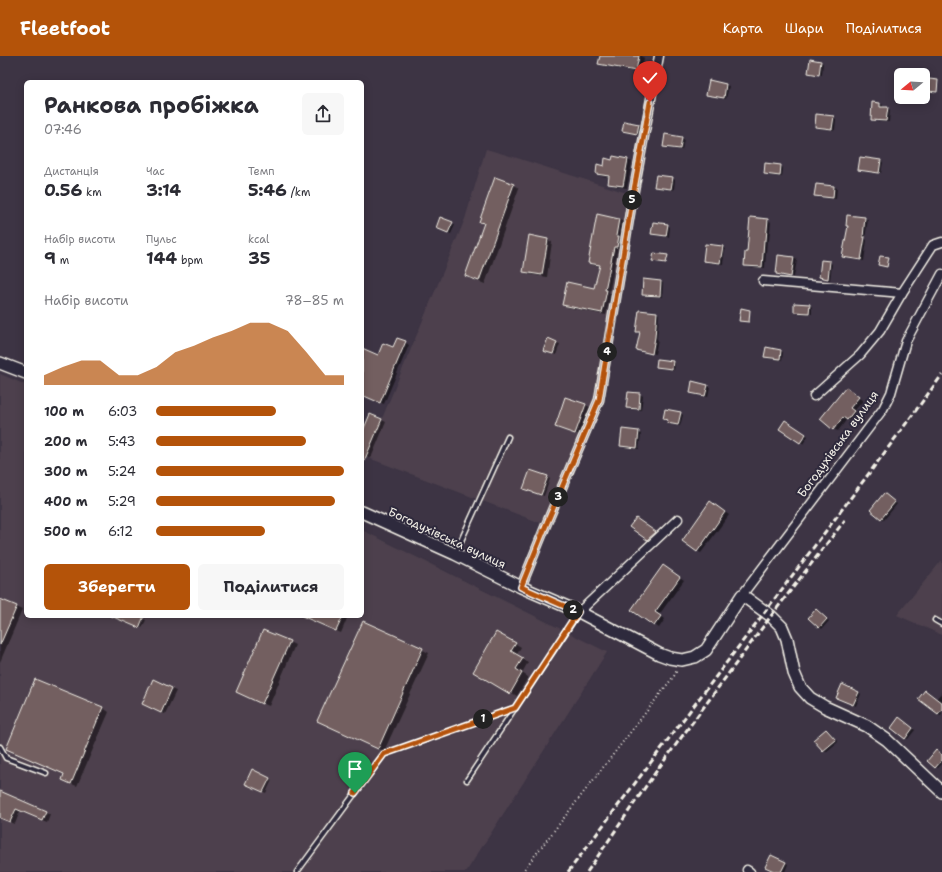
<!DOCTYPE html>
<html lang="uk">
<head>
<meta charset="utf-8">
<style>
	body { margin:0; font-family:"Shantell Sans",sans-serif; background:#f7f7f7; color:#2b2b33; height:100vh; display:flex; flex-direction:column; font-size:15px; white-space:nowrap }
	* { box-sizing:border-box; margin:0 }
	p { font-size:13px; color:#7c7c81 }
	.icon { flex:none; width:22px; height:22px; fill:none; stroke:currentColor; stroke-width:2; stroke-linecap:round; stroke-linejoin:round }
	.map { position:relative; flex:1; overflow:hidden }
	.sheet { position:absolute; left:24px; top:24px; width:340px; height:538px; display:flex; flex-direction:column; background:#fff; border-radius:6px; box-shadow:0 2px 10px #0003 }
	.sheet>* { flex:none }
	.needle { width:26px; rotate:252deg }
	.tools { position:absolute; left:894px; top:12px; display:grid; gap:8px }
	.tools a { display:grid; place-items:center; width:36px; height:36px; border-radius:6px; background:#fff; box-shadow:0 2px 10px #0003; font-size:20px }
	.pin { position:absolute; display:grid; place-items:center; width:34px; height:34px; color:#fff; margin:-41px -17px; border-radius:50% 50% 50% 0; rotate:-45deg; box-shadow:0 0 4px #0007 }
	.pin .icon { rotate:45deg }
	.km { position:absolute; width:20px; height:20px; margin:-10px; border-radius:50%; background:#222; color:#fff; font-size:11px; line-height:20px; text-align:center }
	.round { display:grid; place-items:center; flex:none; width:42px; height:42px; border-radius:6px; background:#f7f7f7 }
	.summary { display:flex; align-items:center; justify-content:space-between; height:68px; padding:0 20px }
	h1 { font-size:22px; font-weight:700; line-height:30px }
	.figures { display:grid; grid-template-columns:repeat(3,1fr); gap:6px; height:68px; padding:4px 20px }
	.figures div { display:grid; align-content:center }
	.figures b { font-size:17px; font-weight:700 }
	.figures small { font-size:11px; font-weight:400 }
	.figures p { font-size:11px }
	.chart { height:112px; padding:8px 20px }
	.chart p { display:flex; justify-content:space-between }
	.chart svg { width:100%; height:72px; margin-top:4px; fill:#b45309; opacity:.7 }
	.action { display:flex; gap:8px; margin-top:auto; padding:8px 20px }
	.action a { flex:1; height:46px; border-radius:6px; background:#b45309; color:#fff; font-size:16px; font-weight:700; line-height:46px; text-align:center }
	.action a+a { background:#f7f7f7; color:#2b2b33 }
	ul { padding:0 20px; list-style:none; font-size:13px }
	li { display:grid; grid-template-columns:64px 48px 1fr; align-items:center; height:30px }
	li i { height:10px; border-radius:5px; background:#b45309 }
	header { display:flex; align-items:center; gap:24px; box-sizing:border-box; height:56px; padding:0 20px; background:#b45309; color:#fff }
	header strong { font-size:19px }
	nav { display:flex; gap:22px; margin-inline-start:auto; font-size:14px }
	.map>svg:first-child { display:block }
	.built { fill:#4d414d }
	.shadow { fill:#0007 }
	.building { fill:#735e61; stroke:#f4f1e8 }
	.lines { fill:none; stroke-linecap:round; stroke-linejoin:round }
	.lane-casing { stroke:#f4f1e8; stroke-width:7 }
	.street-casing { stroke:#f4f1e8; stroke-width:11 }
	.secondary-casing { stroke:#f4f1e8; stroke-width:14 }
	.path { stroke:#f4f1e8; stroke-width:2; stroke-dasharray:1 3; stroke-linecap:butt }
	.lane { stroke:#2f2a3d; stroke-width:4 }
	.street { stroke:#2f2a3d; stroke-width:8 }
	.secondary { stroke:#2f2a3d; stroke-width:11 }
	.rail { stroke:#f4f1e8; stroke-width:3; stroke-dasharray:6 3; stroke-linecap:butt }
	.route-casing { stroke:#fff; stroke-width:8 }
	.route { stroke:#b45309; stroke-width:5 }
	.labels { text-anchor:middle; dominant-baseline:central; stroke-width:4; stroke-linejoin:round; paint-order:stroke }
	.street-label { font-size:12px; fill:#f4f1e8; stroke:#2f2a3d }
</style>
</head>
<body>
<header>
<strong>Fleetfoot</strong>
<nav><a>Карта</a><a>Шари</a><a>Поділитися</a></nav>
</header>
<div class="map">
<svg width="942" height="816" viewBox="0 0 942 816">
	<rect width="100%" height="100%" fill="#3d3444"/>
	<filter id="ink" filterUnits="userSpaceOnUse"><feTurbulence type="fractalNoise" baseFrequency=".025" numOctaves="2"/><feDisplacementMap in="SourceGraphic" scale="8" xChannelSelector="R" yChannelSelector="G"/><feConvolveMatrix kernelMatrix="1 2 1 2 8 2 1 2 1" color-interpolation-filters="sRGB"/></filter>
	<g filter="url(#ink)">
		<g class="built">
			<polygon points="486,93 517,102 633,139 599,344 546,469 366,401 465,163"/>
			<polygon points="0,318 26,329 26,560 362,560 362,474 607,596 466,816 0,816"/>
			<polygon points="942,504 942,579 897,559"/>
		</g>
		<g class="shadow">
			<polygon points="601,0 642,0 644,2 641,17 604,10 599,8"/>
			<polygon points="821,6 823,7 822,19 812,18 809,17"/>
			<polygon points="726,29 729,30 726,43 710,40 707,39"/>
			<polygon points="880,48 883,49 883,52 887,52 890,54 889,66 875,65 872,63"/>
			<polygon points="833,61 836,63 835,74 818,72 816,70"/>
			<polygon points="639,69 642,70 640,79 626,76 623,75"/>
			<polygon points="681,82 684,83 682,94 667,92 664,90"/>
			<polygon points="628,104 632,106 627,132 614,130 609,127 610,121 601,120 597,117 613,105"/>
			<polygon points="880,104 883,106 881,117 862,115 859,113"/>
			<polygon points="781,110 783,112 782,121 767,119 765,117"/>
			<polygon points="672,122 675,124 674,134 658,132 655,130"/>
			<polygon points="513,129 519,132 485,228 472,223 466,220 485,168 481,166"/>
			<polygon points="817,129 834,131 837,132 836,143 818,141 816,139"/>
			<polygon points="598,160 619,163 623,166 620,182 623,184 621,193 618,192 609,237 611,237 606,259 567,251 563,248 595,233 600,210 593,209 589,206"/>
			<polygon points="848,160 865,162 868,164 865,183 867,184 864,205 846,202 844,201 849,171 847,170"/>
			<polygon points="751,162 768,164 771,166 769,185 767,185 765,212 748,211 745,209 748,197"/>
			<polygon points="452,167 455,169 451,178 440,173"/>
			<polygon points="667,169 670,171 669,181 655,179 652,177"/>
			<polygon points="548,184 552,186 547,221 528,218 524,216"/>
			<polygon points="722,191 725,192 723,208 706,206 704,204"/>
			<polygon points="779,200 794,202 797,204 794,221 779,219 777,218"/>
			<polygon points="830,206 832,208 830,224 822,222 820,221"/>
			<polygon points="661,226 663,227 662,241 645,240 643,238"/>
			<polygon points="810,249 812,251 812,258 797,257 795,255"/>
			<polygon points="657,257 659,258 657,283 658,284 655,298 640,295 637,294 640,277 638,275"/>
			<polygon points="548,284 560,288 556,299 545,295"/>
			<polygon points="405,286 409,289 384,348 366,341 362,320 362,294 378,301"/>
			<polygon points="781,295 783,296 782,304 768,302 765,300"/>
			<polygon points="672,306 675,307 674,314 660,312 658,311"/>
			<polygon points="708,330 710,331 708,341 694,338"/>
			<polygon points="851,335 863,345 854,355 857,358 851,366 847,363 838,375 833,373"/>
			<polygon points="640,338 643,340 641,354 630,353 627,351"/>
			<polygon points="585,349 590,351 580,379 560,373"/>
			<polygon points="680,357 683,359 680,370 671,368 668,366 668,364"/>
			<polygon points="371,359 386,366 371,402 362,398 362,380"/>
			<polygon points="785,365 808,380 803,388 780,373"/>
			<polygon points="638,376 641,378 639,393 624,391 621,390"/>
			<polygon points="547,421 550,423 544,440 527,434"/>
			<polygon points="887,440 897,448 884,464 881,462"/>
			<polygon points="715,449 729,459 701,497 697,495"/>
			<polygon points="639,464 658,478 651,485 631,471"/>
			<polygon points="668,513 684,524 659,559 665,563 659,572 633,553"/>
			<polygon points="0,544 22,554 0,606"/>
			<polygon points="818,556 829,565 822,573 809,562"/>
			<polygon points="124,560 137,560 146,564 142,572 125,565"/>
			<polygon points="303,560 348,560 341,577"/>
			<polygon points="364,566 429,597 384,695 325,668"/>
			<polygon points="497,577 521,591 516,600 528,606 522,617 528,621 517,640 474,615"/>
			<polygon points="289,586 295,589 269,650 243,639"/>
			<polygon points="36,624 103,652 109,656 77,730 69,727 65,718 13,696 7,693"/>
			<polygon points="171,633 176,635 165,658 147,650"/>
			<polygon points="926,635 936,643 942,636 942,657 941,659 938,658"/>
			<polygon points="859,636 861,638 856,650 840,643"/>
			<polygon points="902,664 915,674 908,683 905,682"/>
			<polygon points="826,674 829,675 838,686 826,696 824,694"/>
			<polygon points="942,700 942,708 938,712 936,711"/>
			<polygon points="269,723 272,724 266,737 249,729"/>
			<polygon points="0,736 50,758 47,766 20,755 15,768 0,761"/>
			<polygon points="786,807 788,808 785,816 777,816"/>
		</g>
		<g class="building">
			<polygon points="600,0 639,0 636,15 598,8"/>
			<polygon points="810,3 821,5 819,19 808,17"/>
			<polygon points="929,23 938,24 937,36 928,35"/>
			<polygon points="709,24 726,28 724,42 706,39"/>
			<polygon points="872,46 880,47 880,51 888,51 886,65 871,64"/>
			<polygon points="816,58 834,60 832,73 815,71"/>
			<polygon points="624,65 639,68 637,78 622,75"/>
			<polygon points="665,78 682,81 680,93 663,91"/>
			<polygon points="613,100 628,103 623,130 608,128 609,120 596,118 597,108 604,110 605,102 612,104"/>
			<polygon points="860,101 881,104 879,117 858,114"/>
			<polygon points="765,107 781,109 780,120 764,118"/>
			<polygon points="656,119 673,121 671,133 654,131"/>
			<polygon points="495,121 514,128 479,225 465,220 484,167 479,166"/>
			<polygon points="816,128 834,130 833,142 814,140"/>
			<polygon points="597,158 619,163 616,180 619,180 617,191 614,191 605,234 607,234 602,257 562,249 567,226 594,232 600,209 588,207"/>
			<polygon points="847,159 865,161 863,181 865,181 861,204 842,201 848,170 846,170"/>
			<polygon points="440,161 453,166 448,177 436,172"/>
			<polygon points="750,161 768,163 766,184 764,184 762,211 744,210 745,196 747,196"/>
			<polygon points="653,166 668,168 666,180 651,178"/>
			<polygon points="529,179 548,183 542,219 523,216"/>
			<polygon points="705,188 723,190 720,207 703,205"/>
			<polygon points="654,197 668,199 666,207 652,205"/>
			<polygon points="778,199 794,201 791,221 776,218"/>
			<polygon points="880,200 889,201 887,211 878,209"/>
			<polygon points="821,204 830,205 828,223 819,221"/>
			<polygon points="643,223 661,225 660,240 642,239"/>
			<polygon points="794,247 810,248 809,257 794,256"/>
			<polygon points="741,252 750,254 749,266 739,265"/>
			<polygon points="639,254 657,256 655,281 652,298 636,294 640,276 636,276"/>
			<polygon points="397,282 406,285 380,347 362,339 362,292 378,299 383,287 393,291"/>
			<polygon points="548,282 557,286 553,298 543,295"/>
			<polygon points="766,291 781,294 780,303 764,301"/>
			<polygon points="657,303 673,305 672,313 656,311"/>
			<polygon points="692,325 708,329 705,340 690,337"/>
			<polygon points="846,331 859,341 850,352 854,355 847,364 843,361 833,374 820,363"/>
			<polygon points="628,336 640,337 639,353 626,352"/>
			<polygon points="565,341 586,348 575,378 555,371"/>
			<polygon points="665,353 681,356 678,369 667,367 668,364 663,363"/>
			<polygon points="370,358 382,363 362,410 362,377"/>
			<polygon points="785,364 806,378 800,387 779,373"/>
			<polygon points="622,373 639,375 637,392 620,390"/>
			<polygon points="530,414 548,420 541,439 523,433"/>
			<polygon points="884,437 895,446 881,463 870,454"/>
			<polygon points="710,445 725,456 697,496 682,485"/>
			<polygon points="636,462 656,476 647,484 629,471"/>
			<polygon points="663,509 680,521 655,556 661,560 654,570 631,554"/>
			<polygon points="0,543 17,550 0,589"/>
			<polygon points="816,553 827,563 819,572 808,562"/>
			<polygon points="111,560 144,560 139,572"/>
			<polygon points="302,560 343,560 336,575"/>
			<polygon points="363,565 423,592 378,693 317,665"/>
			<polygon points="263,574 290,585 262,648 236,636"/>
			<polygon points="496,576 516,587 511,595 523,602 516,613 522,617 510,638 473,616"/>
			<polygon points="35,623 103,651 71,728 62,724 64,718 6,693"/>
			<polygon points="153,623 172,632 161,657 142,648"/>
			<polygon points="842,628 859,636 853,649 836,642"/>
			<polygon points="925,634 942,647 942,653 938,658 918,643"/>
			<polygon points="899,661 913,672 905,683 891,672"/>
			<polygon points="826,673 836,684 823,695 813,684"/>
			<polygon points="936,694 942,699 942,704 935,712 927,705"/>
			<polygon points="252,713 270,722 263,736 245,728"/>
			<polygon points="0,735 46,755 42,764 16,753 10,766 0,762"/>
			<polygon points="771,799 786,806 781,816 776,816 765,811"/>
		</g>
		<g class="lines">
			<defs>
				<g id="lane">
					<polyline points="455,498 508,381"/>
					<polyline points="935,564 942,568"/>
					<polyline points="0,691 6,702 46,717"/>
					<polyline points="467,724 579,556"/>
					<polyline points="297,816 384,698 515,652"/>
				</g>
				<g id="street">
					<polyline points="763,225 902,237"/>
					<polyline points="814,340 860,299 880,275 902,237 933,189 942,186"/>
					<polyline points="521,531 546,469 599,344 633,139 659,0"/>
					<polyline points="742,539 883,353 891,337 906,285 942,218"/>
					<polyline points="579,556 678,463"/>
					<polyline points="747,814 750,816"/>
				</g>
				<g id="secondary">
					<polyline points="0,307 26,317"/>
					<polyline points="362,456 455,498 521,531 579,556 659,598 670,602 682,604 695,601 706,594 742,539 771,560 782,571 787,583 794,617 800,631 810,642 825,651 867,670 887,684 942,736"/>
				</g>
			</defs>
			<use href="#lane" class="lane-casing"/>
			<use href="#street" class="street-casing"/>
			<use href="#secondary" class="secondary-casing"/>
			<polyline class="path" points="522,816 674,620 677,614"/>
			<use href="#lane" class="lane"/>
			<use href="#street" class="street"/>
			<use href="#secondary" class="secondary"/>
			<g class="rail">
				<path d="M568,816C693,650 819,486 942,319"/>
				<polyline points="587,816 655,717 771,560 845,464"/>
			</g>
		</g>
	</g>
	<g class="lines" filter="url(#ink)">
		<defs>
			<polyline id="route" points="355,737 384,698 515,652 578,556 521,531 546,469 599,344 633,139 650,46"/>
		</defs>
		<use href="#route" class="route-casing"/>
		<use href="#route" class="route"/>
	</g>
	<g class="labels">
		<g class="street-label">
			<text transform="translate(838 388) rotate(-54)">Богодухівська вулиця</text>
			<text transform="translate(447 482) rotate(25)">Богодухівська вулиця</text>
		</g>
	</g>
</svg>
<div class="tools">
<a><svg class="needle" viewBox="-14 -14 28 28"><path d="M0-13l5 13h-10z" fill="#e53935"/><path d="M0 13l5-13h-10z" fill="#7c7c81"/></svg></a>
</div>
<div class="pin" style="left:355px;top:737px;background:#1e9e55"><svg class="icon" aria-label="arrive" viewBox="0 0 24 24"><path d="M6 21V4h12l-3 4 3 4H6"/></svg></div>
<div class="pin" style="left:650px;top:46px;background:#d93025"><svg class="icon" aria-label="check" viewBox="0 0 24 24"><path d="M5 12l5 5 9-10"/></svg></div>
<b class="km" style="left:483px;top:663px">1</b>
<b class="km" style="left:573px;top:554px">2</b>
<b class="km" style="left:558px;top:441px">3</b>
<b class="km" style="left:607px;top:296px">4</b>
<b class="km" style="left:632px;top:144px">5</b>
<section class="sheet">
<div class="summary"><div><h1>Ранкова пробіжка</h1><p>07:46</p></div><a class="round"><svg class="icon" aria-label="share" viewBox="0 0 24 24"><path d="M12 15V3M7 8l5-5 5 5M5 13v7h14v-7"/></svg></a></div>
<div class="figures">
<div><p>Дистанція</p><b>0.56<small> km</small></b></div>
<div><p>Час</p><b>3:14</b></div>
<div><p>Темп</p><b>5:46<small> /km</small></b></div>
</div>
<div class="figures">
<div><p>Набір висоти</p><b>9<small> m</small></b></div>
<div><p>Пульс</p><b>144<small> bpm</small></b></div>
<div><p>kcal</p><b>35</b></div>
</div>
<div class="chart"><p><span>Набір висоти</span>78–85 m</p>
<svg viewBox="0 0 160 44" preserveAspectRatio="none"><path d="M0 44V38L10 33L20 29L30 29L40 38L50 38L60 33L70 24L80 20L90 15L100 11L110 6L120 6L130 11L140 24L150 38L160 38V44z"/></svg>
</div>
<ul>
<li><b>100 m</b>6:03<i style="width:64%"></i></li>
<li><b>200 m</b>5:43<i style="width:80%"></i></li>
<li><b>300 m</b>5:24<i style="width:100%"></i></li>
<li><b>400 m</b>5:29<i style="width:95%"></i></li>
<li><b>500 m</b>6:12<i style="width:58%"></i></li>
</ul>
<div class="action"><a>Зберегти</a><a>Поділитися</a></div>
</section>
</div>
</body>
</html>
